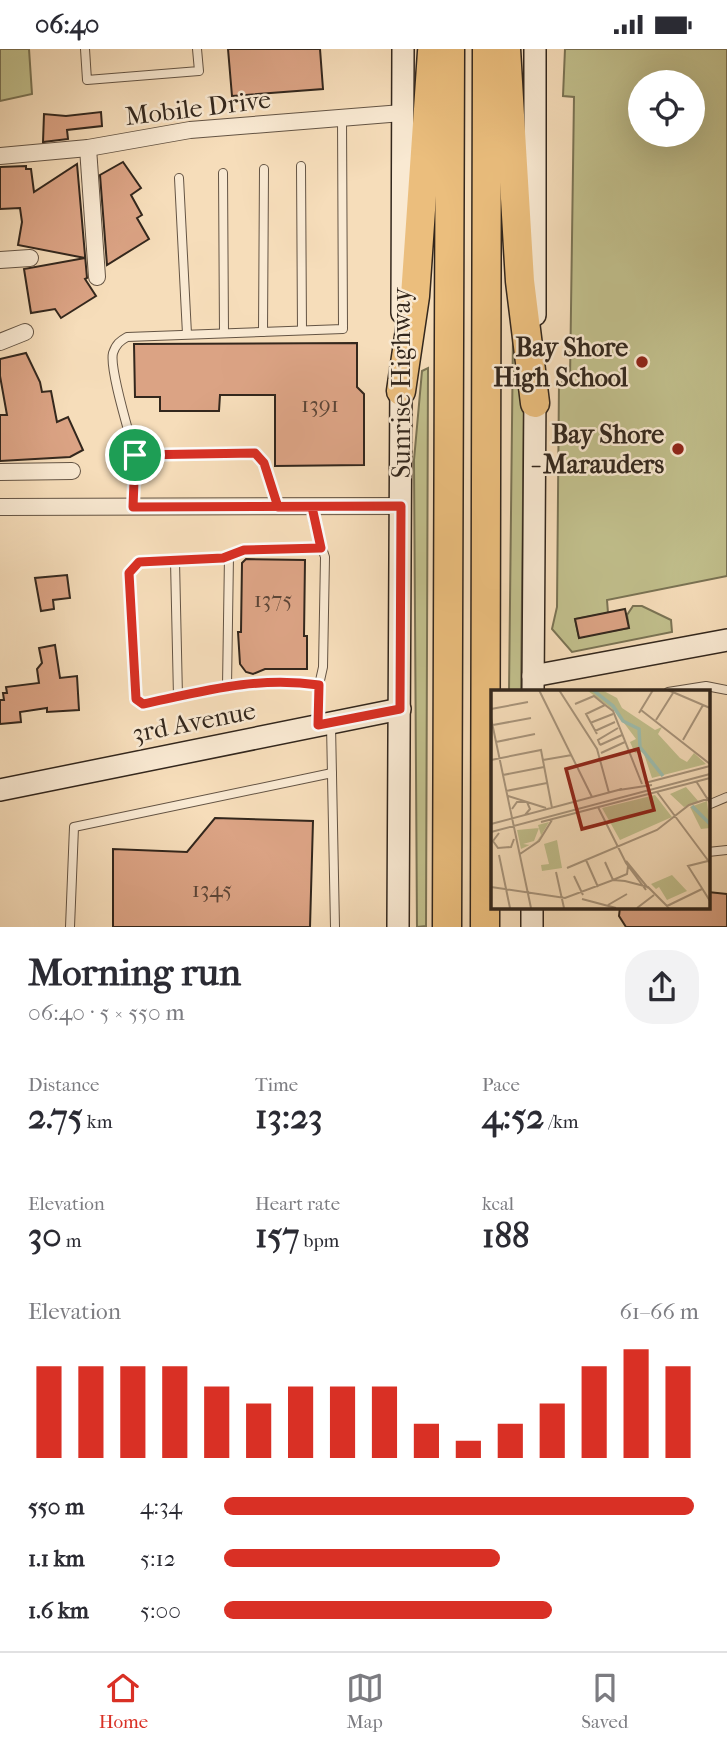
<!DOCTYPE html>
<html lang="en">
<head>
<meta charset="utf-8">
<style>
	body { margin:0; font-family:"IM FELL French Canon",serif; background:#f2f2f3; color:#2b2b33; height:100vh; display:flex; flex-direction:column; font-size:26px; white-space:nowrap }
	* { box-sizing:border-box; margin:0 }
	p { font-size:23px; color:#7c7c81 }
	.icon { flex:none; width:38px; height:38px; fill:none; stroke:currentColor; stroke-width:2; stroke-linecap:round; stroke-linejoin:round }
	.map { position:relative; height:878px; overflow:hidden }
	.drawer { display:flex; flex-direction:column; background:#fff; flex:1 }
	.drawer>* { flex:none }
	.tools { position:absolute; left:628px; top:21px; display:grid; gap:14px }
	.tools a { display:grid; place-items:center; width:77px; height:77px; border-radius:50%; background:#fff; box-shadow:0 7px 28px #0002; font-size:35px }
	.pin { position:absolute; display:grid; place-items:center; width:60px; height:60px; color:#fff; margin:-30px; border:4px solid #fff; border-radius:50%; box-shadow:0 2px 7px #0007 }
	.round { display:grid; place-items:center; flex:none; width:74px; height:74px; border-radius:28px; background:#f2f2f3 }
	.overview { display:flex; align-items:center; justify-content:space-between; height:119px; padding:0 28px }
	h1 { font-size:38px; font-weight:700; line-height:52px }
	.stats { display:grid; grid-template-columns:repeat(3,1fr); gap:10px; height:119px; padding:7px 28px }
	.stats div { display:grid; align-content:center }
	.stats b { font-size:35px; font-weight:700 }
	.stats small { font-size:19px; font-weight:400 }
	.stats p { font-size:19px }
	.chart { height:196px; padding:14px 28px }
	.chart p { display:flex; justify-content:space-between }
	.chart svg { width:100%; height:126px; margin-top:7px; stroke:#d93025; stroke-width:6 }
	ul { padding:0 28px; list-style:none; font-size:23px }
	li { display:grid; grid-template-columns:112px 84px 1fr; align-items:center; height:52px }
	li i { height:18px; border-radius:9px; background:#d93025 }
	.status { display:flex; justify-content:space-between; align-items:center; height:49px; padding:0 35px; background:#fff; direction:ltr }
	.status svg { height:19px; fill:currentColor }
	.tab-bar { display:flex; justify-content:space-around; align-items:center; height:98px; border-top:2px solid #e1e1e2; background:#fff; font-size:19px; color:#7c7c81 }
	.tab-bar a { display:grid; justify-items:center; gap:4px }
	.tab-bar .on { color:#d93025 }
	.map>svg:first-child { display:block }
	.green { fill:#c1bf8c; stroke:#7a7354; stroke-width:2; fill-rule:evenodd }
	.building { fill:#dba384; stroke:#33271d; stroke-width:2 }
	.lines { fill:none; stroke-linecap:round; stroke-linejoin:round }
	.lane-casing { stroke:#645444; stroke-width:10 }
	.street-casing { stroke:#645444; stroke-width:18 }
	.secondary-casing { stroke:#33271d; stroke-width:24 }
	.highway-casing { stroke:#33271d; stroke-width:31 }
	.lane { stroke:#f9e9d2; stroke-width:8 }
	.street { stroke:#f9e9d2; stroke-width:16 }
	.secondary { stroke:#f9e9d2; stroke-width:21 }
	.highway { stroke:#ebbe7d; stroke-width:28 }
	.route-casing { stroke:#fff; stroke-width:14 }
	.route { stroke:#d93025; stroke-width:9 }
	.poi-dot { fill:#8f2418; stroke:#f9e9d2; stroke-width:2.5 }
	.labels { text-anchor:middle; dominant-baseline:central; stroke-width:5; stroke-linejoin:round; paint-order:stroke }
	.number-label { font-size:23px; fill:#5d4637 }
	.street-label { font-size:26px; fill:#33271d; stroke:#f9e9d2 }
	.poi-label { font-size:26px; font-weight:bold; fill:#33271d; stroke:#f9e9d2; text-anchor:end }
	.inset-river { fill:none; stroke:#9dbcad; stroke-width:3.5 }
	.inset-road { fill:none; stroke:#a8947b; stroke-width:2 }
	.view { fill:#8f2418; fill-opacity:0.15; stroke:#8f2418; stroke-width:3.5 }
	.inset-edge { fill:none; stroke:#33271d; stroke-width:3.5 }
</style>
</head>
<body>
<div class="status"><b>06:40</b><svg viewBox="0 0 49 12"><path d="M0 12V9h3v3zM5 12V6h3v6zM10 12V3h3v9zM15 12V0h3v12zM26 1h20v11H26zM47 4h2v5h-2z"/></svg></div>
<div class="map">
<svg width="727" height="878" viewBox="0 0 727 878">
	<rect width="100%" height="100%" fill="#f6ddba"/>
	<filter id="stains"><feTurbulence type="fractalNoise" baseFrequency=".00286" numOctaves="4"/><feColorMatrix values="0 0 0 0 .2 0 0 0 0 .09 0 0 0 0 .02 0 0 0 .5 -.17"/></filter>
	<radialGradient id="worn" r=".72"><stop offset=".6" stop-color="#630" stop-opacity="0"/><stop offset="1" stop-color="#630" stop-opacity=".3"/></radialGradient>
	<g class="green">
		<polygon points="0,0 29,0 32,45 0,52"/>
		<path d="M565,0H727V527L607,551L608,564L575,570L579,588L629,579L627,566L633,557H642L671,571L672,583L572,603L552,580L557,558L559,334L570,331L574,48L563,47ZM640,33H693V86H640Z"/>
		<polygon points="513,285 524,354 521,643 509,643"/>
		<polygon points="428,319 426,877 417,878 414,411 422,322"/>
	</g>
	<g class="building">
		<polygon points="228,0 320,0 323,40 232,47"/>
		<polygon points="101,63 102,77 67,81 68,90 43,93 44,65 66,67"/>
		<polygon points="123,113 141,139 131,146 142,166 137,169 149,190 107,216 100,126"/>
		<polygon points="77,115 87,229 85,230 96,247 61,269 55,260 31,264 24,220 85,209 18,196 22,173 20,159 0,160 0,118 26,117 26,120 31,120 34,143"/>
		<polygon points="357,294 357,338 364,345 364,416 275,417 275,346 220,346 219,362 160,362 160,348 135,348 134,295"/>
		<polygon points="26,304 40,333 42,343 51,342 57,373 68,368 83,401 70,408 0,412 0,366 7,366 0,327 0,310"/>
		<polygon points="246,510 305,511 304,587 307,587 307,620 265,620 253,625 246,623 240,615 238,583 241,583 242,514"/>
		<polygon points="67,526 70,549 53,551 54,560 41,562 35,529"/>
		<polygon points="625,560 629,579 579,589 575,570"/>
		<polygon points="55,596 60,629 77,627 79,661 47,663 47,659 20,663 21,673 0,675 0,651 4,651 3,644 7,644 6,638 39,634 37,620 42,614 39,599"/>
		<polygon points="215,769 313,772 310,878 113,878 113,800 187,803"/>
		<polygon points="708,843 727,845 727,878 626,878 619,867 620,858 708,858"/>
	</g>
	<g class="lines">
		<defs>
			<g id="lane">
				<polyline points="85,0 87,31 199,22 197,0"/>
				<polyline points="301,117 302,281"/>
				<polyline points="223,124 224,284"/>
				<polyline points="179,129 187,285"/>
				<polyline points="263,283 264,120"/>
				<polyline points="133,458 135,406"/>
				<path d="M278,458L264,414L255,404L135,406C130,386 109,320 113,304C116,295 120,292 127,288L343,280L342,69"/>
				<polyline points="312,458 314,475 325,508 323,618 319,636 318,676"/>
				<polyline points="175,512 178,648"/>
				<path d="M319,636C256,627 204,642 143,655L136,650L129,524L139,513L223,509L244,501L322,499"/>
				<polyline points="227,637 229,507"/>
				<polyline points="668,643 706,637 727,641"/>
				<polyline points="331,676 335,878"/>
				<polyline points="708,756 727,748"/>
				<polyline points="708,803 727,801"/>
				<polyline points="70,878 74,778 332,724"/>
			</g>
			<g id="street">
				<polyline points="88,99 97,228"/>
				<polyline points="0,107 88,99 190,81 402,64"/>
				<polyline points="0,211 30,209"/>
				<polyline points="0,293 25,283"/>
				<polyline points="0,423 72,422"/>
				<polyline points="0,458 401,457"/>
			</g>
			<g id="secondary">
				<polyline points="402,264 403,0"/>
				<polyline points="535,266 535,0"/>
				<polyline points="533,627 727,591"/>
				<polyline points="533,643 535,341"/>
				<polyline points="0,741 400,660"/>
				<polyline points="398,878 401,328"/>
				<polyline points="532,878 532,858"/>
			</g>
			<g id="highway">
				<polyline points="506,0 520,232 535,354"/>
				<polyline points="401,342 415,247 432,3"/>
				<polyline points="447,878 450,0"/>
				<polyline points="485,878 487,0"/>
			</g>
		</defs>
		<use href="#lane" class="lane-casing"/>
		<use href="#street" class="street-casing"/>
		<use href="#secondary" class="secondary-casing"/>
		<use href="#highway" class="highway-casing"/>
		<use href="#lane" class="lane"/>
		<use href="#street" class="street"/>
		<use href="#secondary" class="secondary"/>
		<use href="#highway" class="highway"/>
	</g>
	<g class="lines">
		<defs>
			<path id="route" d="M135,406L255,404L264,414L278,458H312L321,499L244,501L223,509L139,513L129,524L136,650L143,655C204,642 256,627 319,636L318,676L400,660L401,457L133,458L135,406"/>
		</defs>
		<use href="#route" class="route-casing"/>
		<use href="#route" class="route"/>
	</g>
	<g class="poi-dot">
		<circle cx="642" cy="313" r="7"/>
		<circle cx="678" cy="400" r="7"/>
	</g>
	<g class="labels">
		<g class="number-label">
			<text x="320" y="355">1391</text>
			<text x="273" y="550">1375</text>
			<text x="212" y="840">1345</text>
		</g>
		<g class="street-label">
			<text transform="translate(198 59) rotate(-7)">Mobile Drive</text>
			<text transform="translate(401 334) rotate(-90)">Sunrise Highway</text>
			<text transform="translate(194 673) rotate(-11)">3rd Avenue</text>
		</g>
		<g class="poi-label">
			<text x="628" y="298">Bay Shore<tspan x="628" dy="30">High School</tspan></text>
			<text x="664" y="385">Bay Shore<tspan x="664" dy="30">- Marauders</tspan></text>
		</g>
	</g>
	<g transform="translate(491 641)">
		<rect width="219" height="219" fill="#f6ddba"/>
		<path d="M88,0H111L126,8L131,18L164,40L171,37L167,44L189,68L196,72L203,63L215,74L161,88L152,61L144,63L139,52L145,49L124,21L97,1ZM195,97L208,112L193,117L179,104ZM164,105L181,127L129,150L111,118ZM216,111L219,138L210,139L199,117ZM58,132L47,151L30,159L26,140L48,138L43,151L32,154L39,155L46,151L50,145L47,135ZM66,150L71,178L51,181L50,175L58,174L53,154ZM181,185L196,201L176,210L168,197L165,199L160,194Z" fill="#c1bf8c"/>
		<path class="inset-river" d="M102,0L122,16L132,31L148,39L149,57L172,86M201,116L219,134"/>
		<path class="inset-road" d="M48,0L101,107M68,0L106,59L118,103M177,0L219,18M84,14L103,6L114,15M0,19L37,12M150,20L219,74M148,23L162,0M0,28L40,218M165,30L182,3M99,33L122,24M2,35L40,28M104,41L124,32M106,44L95,24L114,15L122,21L151,94M192,50L212,15M5,52L44,44M109,55L107,50L127,38M109,55L131,45M110,63L134,52M0,70L50,60L61,118M52,70L81,65M12,85L53,77M205,91L219,113M154,93L219,76M128,100L161,95M15,101L56,93M166,102L219,173M17,106L55,118M107,117L135,173L155,200M21,119L26,112H36L39,119L34,125M50,132L219,88M0,134L131,99M0,142L219,84M8,143L2,151L7,158L20,157L23,149M29,164L48,151L61,130M8,165L19,218M95,170L107,197M135,171L157,198M217,171L197,176L219,211M114,172L122,190L136,184L137,176M76,178L166,140L198,115L219,108M65,182L73,218M83,186L92,205M0,197L74,208L122,190L134,191L157,197L178,218M91,209L125,218M117,215L136,204M176,216L211,199M146,218L163,205"/>
		<path class="view" d="M147,59L163,120L91,139L75,79Z"/>
		<rect width="219" height="219" class="inset-edge"/>
	</g>
	<rect width="100%" height="100%" filter="url(#stains)"/>
	<rect width="100%" height="100%" fill="url(#worn)"/>
</svg>
<div class="tools">
<a><svg class="icon" aria-label="locate" viewBox="0 0 24 24"><circle cx="12" cy="12" r="6"/><path d="M12 2v4M12 18v4M2 12h4M18 12h4"/></svg></a>
</div>
<div class="pin" style="left:135px;top:406px;background:#1e9e55"><svg class="icon" aria-label="arrive" viewBox="0 0 24 24"><path d="M6 21V4h12l-3 4 3 4H6"/></svg></div>
</div>
<section class="drawer">
<div class="overview"><div><h1>Morning run</h1><p>06:40 · 5 × 550 m</p></div><a class="round"><svg class="icon" aria-label="share" viewBox="0 0 24 24"><path d="M12 15V3M7 8l5-5 5 5M5 13v7h14v-7"/></svg></a></div>
<div class="stats">
<div><p>Distance</p><b>2.75<small> km</small></b></div>
<div><p>Time</p><b>13:23</b></div>
<div><p>Pace</p><b>4:52<small> /km</small></b></div>
</div>
<div class="stats">
<div><p>Elevation</p><b>30<small> m</small></b></div>
<div><p>Heart rate</p><b>157<small> bpm</small></b></div>
<div><p>kcal</p><b>188</b></div>
</div>
<div class="chart"><p><span>Elevation</span>61–66 m</p>
<svg viewBox="0 0 160 44" preserveAspectRatio="none"><path d="M5 44V12M15 44V12M25 44V12M35 44V12M45 44V19M55 44V25M65 44V19M75 44V19M85 44V19M95 44V32M105 44V38M115 44V32M125 44V25M135 44V12M145 44V6M155 44V12"/></svg>
</div>
<ul>
<li><b>550 m</b>4:34<i style="width:99%"></i></li>
<li><b>1.1 km</b>5:12<i style="width:58%"></i></li>
<li><b>1.6 km</b>5:00<i style="width:69%"></i></li>
</ul>
</section>
<nav class="tab-bar">
<a class="on"><svg class="icon" aria-label="home" viewBox="0 0 24 24"><path d="M3 11l9-7 9 7M6 9v11h12V9"/></svg>Home</a>
<a><svg class="icon" aria-label="map" viewBox="0 0 24 24"><path d="M3 6l6-2 6 2 6-2v14l-6 2-6-2-6 2zM9 4v14M15 6v14"/></svg>Map</a>
<a><svg class="icon" aria-label="saved" viewBox="0 0 24 24"><path d="M7 4h10v16l-5-4-5 4z"/></svg>Saved</a>
</nav>
</body>
</html>
